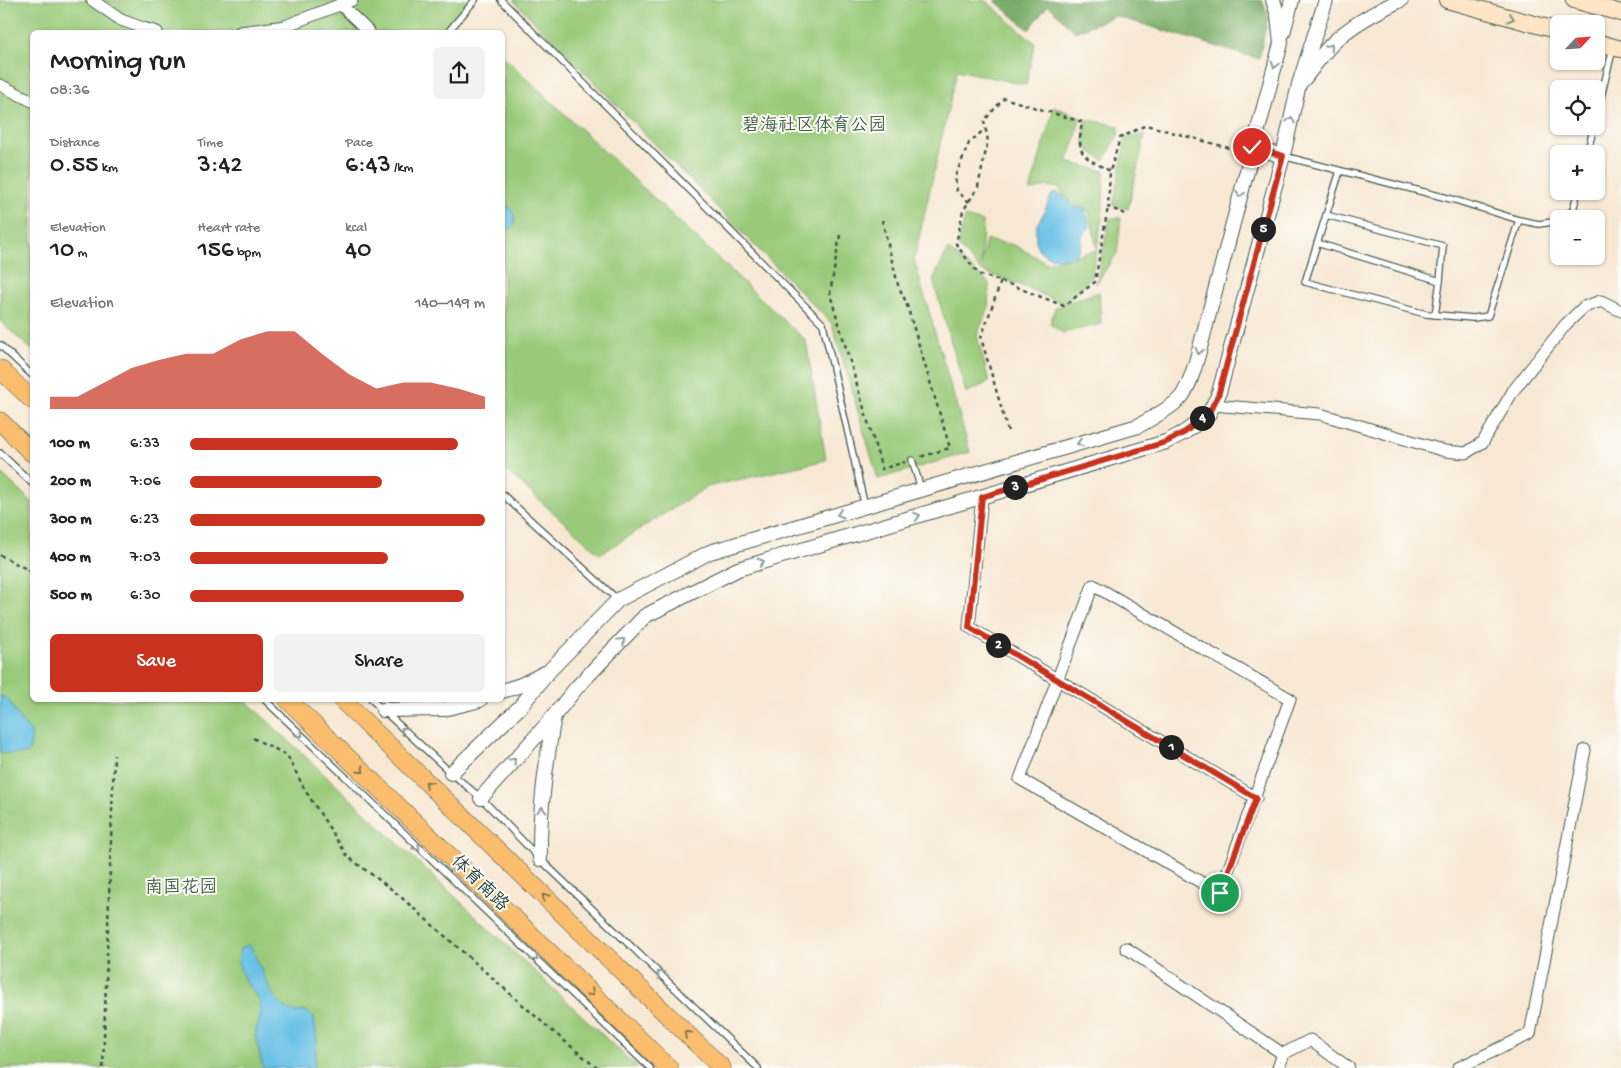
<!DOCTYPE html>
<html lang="en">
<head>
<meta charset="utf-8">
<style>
	body { margin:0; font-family:"Gochi Hand","LXGW WenKai TC",sans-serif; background:#f2f2f2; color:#222; height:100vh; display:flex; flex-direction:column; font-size:19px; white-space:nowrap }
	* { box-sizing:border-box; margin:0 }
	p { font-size:16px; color:#767676 }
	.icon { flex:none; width:28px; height:28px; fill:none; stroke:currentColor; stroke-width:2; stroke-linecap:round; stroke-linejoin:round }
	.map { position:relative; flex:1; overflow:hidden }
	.panel { position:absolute; left:30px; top:30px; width:475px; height:672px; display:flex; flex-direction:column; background:#fff; border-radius:8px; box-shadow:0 1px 4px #0004 }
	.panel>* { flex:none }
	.needle { width:32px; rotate:64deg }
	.tools { position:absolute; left:1550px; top:15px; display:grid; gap:10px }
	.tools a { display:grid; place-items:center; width:55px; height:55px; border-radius:8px; background:#fff; box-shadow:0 1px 4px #0004; font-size:25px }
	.pin { position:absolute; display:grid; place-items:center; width:42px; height:42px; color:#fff; margin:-21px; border:2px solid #fff; border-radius:50%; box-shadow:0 1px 5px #0007 }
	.km { position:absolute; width:25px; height:25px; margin:-12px; border-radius:50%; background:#222; color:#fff; font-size:14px; line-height:25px; text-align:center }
	.round { display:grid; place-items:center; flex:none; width:52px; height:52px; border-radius:8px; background:#f2f2f2 }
	.head { display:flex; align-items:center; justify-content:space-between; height:85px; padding:0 20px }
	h1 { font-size:28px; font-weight:600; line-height:38px }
	.metrics { display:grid; grid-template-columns:repeat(3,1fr); gap:8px; height:85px; padding:5px 20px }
	.metrics div { display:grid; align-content:center }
	.metrics b { font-size:25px; font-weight:600 }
	.metrics small { font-size:14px; font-weight:400 }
	.metrics p { font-size:14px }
	.chart { height:140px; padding:10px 20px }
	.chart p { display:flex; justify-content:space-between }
	.chart svg { width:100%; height:90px; margin-top:5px; fill:#c8321e; opacity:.7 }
	.action { display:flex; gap:10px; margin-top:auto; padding:10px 20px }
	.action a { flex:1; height:58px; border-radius:8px; background:#c8321e; color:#fff; font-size:20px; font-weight:600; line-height:58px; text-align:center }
	.action a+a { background:#f2f2f2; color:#222 }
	ul { padding:0 20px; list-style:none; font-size:16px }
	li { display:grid; grid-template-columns:80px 60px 1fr; align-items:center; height:38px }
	li i { height:12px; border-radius:6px; background:#c8321e }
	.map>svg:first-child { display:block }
	.green { fill:#9aca79; stroke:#5c8456 }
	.forest { fill:#7bae69; stroke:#4d764e }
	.water { fill:#68c1e6; stroke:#447f8d }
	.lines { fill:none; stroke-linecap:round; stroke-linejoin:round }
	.service-casing { stroke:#3f574c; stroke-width:8 }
	.minor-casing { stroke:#3f574c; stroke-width:13 }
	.tertiary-casing { stroke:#3f574c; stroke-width:16 }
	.secondary-casing { stroke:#3f574c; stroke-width:18 }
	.primary-casing { stroke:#3f574c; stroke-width:19 }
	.path { stroke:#3f574c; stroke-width:2.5; stroke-dasharray:4 4; stroke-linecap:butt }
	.service { stroke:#fff; stroke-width:5.5 }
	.minor { stroke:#fff; stroke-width:11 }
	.tertiary { stroke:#fff; stroke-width:14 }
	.secondary { stroke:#fde5c5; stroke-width:16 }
	.primary { stroke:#fbbd6e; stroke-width:18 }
	.oneway { stroke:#8e917c }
	.oneway2 { stroke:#8f9e9a }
	.oneway3 { stroke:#82774e }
	.route-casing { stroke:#fff; stroke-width:10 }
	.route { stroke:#c8321e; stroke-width:6 }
	.labels { text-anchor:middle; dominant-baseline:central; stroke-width:4; stroke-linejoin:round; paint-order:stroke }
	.park-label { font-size:18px; fill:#3e6045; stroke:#fdfcf7 }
	.street-label { font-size:18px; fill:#1f3d34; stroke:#fdfcf7 }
</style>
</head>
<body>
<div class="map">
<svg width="1621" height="1068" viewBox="0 0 1621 1068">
	<rect width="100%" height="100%" fill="#fdfcf7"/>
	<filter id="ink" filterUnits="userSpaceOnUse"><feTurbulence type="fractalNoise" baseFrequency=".02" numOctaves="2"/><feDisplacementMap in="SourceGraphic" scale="10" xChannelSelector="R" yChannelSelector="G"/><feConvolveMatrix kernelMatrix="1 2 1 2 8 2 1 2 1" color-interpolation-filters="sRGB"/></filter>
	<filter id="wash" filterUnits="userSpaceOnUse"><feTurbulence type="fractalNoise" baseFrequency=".0096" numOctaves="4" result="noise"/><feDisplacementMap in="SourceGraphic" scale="20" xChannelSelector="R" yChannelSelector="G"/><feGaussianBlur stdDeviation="1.12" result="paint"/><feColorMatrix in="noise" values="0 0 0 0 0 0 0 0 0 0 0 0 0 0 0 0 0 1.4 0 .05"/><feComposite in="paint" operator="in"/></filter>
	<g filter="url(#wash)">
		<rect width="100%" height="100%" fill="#f7e8d3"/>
		<g class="green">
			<polygon points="0,0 470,0 470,3 443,32 32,32 32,350 0,321"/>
			<polygon points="513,0 985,0 1035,43 1026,85 957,70 914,260 970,452 878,479 832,324"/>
			<polygon points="503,56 806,341 826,460 707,487 600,554 503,468"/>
			<polygon points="1054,107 1080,117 1075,141 1067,162 1104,171 1103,210 1097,250 1091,277 1066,303 1099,292 1101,324 1063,333 1050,324 1055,308 1064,304 1028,288 981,271 958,246 965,217 983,222 981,265 986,240 1014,245 1047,263 1097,250 1089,211 1073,208 1059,188 1047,186 1030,191"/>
			<polygon points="1085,119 1119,126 1118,135 1104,161 1084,147"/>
			<polygon points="1145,135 1128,209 1113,206 1126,138"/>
			<polygon points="1110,218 1121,218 1117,253 1096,284"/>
			<polygon points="948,249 989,283 988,309 977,335 989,382 966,393 933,280"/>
			<polygon points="0,472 32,502 32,700 245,700 638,1068 0,1068"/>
		</g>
		<polygon class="forest" points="994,0 1262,0 1268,16 1259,59 1115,16 1075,32 1048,5 1029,30"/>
		<g class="water">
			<path d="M1057,192L1067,198L1073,208H1084L1088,218L1090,227L1082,236C1081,242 1081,250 1076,254C1066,262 1045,259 1038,248C1035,242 1035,230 1037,225C1038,221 1041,218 1043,215C1046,207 1049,201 1052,194Z"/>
			<path d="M503,200C514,211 522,224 505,232H503Z"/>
			<polygon points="0,696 8,699 20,720 31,732 31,744 27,754 0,753"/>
			<path d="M249,944C262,964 269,1002 290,1011C294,1013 301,1011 306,1011L314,1017L317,1041L314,1068H263L255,1035L260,1018V1001L245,981L240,969L238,961L240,949Z"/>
		</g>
	</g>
	<g filter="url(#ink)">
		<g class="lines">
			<defs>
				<g id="service">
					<polyline points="501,0 823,324 865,507"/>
					<polyline points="448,32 475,0"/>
					<polyline points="1596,117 1613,48"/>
					<polyline points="1587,154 1594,126"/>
					<polyline points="1283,156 1455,200 1519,220 1539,224 1559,221"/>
					<polyline points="1340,171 1305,282 1426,314 1473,318 1488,316 1519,220"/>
					<polyline points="1326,215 1443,246 1440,281"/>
					<polyline points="1562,219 1573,210 1578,191"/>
					<polyline points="1317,243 1440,281 1435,315"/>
					<polyline points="0,345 32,375"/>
					<polyline points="0,453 32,483"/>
					<polyline points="912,460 921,489"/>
					<polyline points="502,494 617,599"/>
					<polyline points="265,700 650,1068"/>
					<polyline points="372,700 451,773 481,798 540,859 758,1068"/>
				</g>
				<g id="minor">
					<polyline points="92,0 121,20 143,28"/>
					<polyline points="340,4 369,32"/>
					<polyline points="139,32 143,28 157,32"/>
					<polyline points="240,32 285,26 352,0"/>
					<polyline points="0,85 32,101"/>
					<polyline points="1213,405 1320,414 1445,451 1466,453 1483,442 1513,391 1566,324 1584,307 1601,301 1621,311"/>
					<polyline points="982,497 969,627 1256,798"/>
					<polygon points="1093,585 1290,699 1220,893 1020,779"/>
					<polyline points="1126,948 1283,1054"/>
					<polyline points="1278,1068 1283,1054 1310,1040 1349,1068"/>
					<polyline points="1458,1068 1530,1034 1585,750"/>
				</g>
				<g id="tertiary">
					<polyline points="1283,33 1292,0"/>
					<path d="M1303,80C1313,68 1323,52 1335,41C1354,23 1377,11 1401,0"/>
					<polyline points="1253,147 1283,156"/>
					<polyline points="502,691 521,685 545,673"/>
					<polyline points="383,710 444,709 480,700"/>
					<path d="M451,773L520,707L550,670L618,600L710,552L1138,426C1149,420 1175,406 1182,396C1190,384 1194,369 1198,355L1281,43L1278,16L1273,0"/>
					<polyline points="481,798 548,723 577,687 645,616 738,569 1166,442 1185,432 1208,415 1218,396 1283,156 1299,84 1326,0"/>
					<path d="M540,859C539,811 546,763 554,716"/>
				</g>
				<g id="secondary">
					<polyline points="1447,0 1559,31"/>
					<polyline points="1574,0 1621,13"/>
					<polyline points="1596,42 1621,49"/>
				</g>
				<g id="primary">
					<polyline points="0,369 32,400"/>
					<polyline points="0,421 32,453"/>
					<polyline points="288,700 669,1068"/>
					<polyline points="342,700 722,1068"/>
				</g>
			</defs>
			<use href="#service" class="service-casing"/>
			<use href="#minor" class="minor-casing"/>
			<use href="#tertiary" class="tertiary-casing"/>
			<use href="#secondary" class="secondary-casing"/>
			<use href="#primary" class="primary-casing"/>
			<g class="path">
				<polyline points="969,202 957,191 955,177 969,143 985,129"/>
				<polyline points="1125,214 1108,207 1110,171 1120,138 1146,125 1240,151"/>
				<polyline points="882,220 898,285 906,302 950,448 920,457"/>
				<polyline points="840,235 830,294 882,469 905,462"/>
				<polyline points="1001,281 1064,306 1095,282 1108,207"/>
				<path d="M1008,431L981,338L1001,281L978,274L956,244L963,211L978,187L988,141L984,121L1004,98L1082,122C1077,157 1081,155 1110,171"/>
				<polyline points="0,555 32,572"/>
				<polyline points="253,738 287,755 305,790 348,857 394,891 550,1029 597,1068"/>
				<polyline points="103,1068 114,755"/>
			</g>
			<use href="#service" class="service"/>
			<use href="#minor" class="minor"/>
			<use href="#tertiary" class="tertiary"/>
			<use href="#secondary" class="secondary"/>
			<use href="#primary" class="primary"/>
		</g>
		<defs><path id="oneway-chevron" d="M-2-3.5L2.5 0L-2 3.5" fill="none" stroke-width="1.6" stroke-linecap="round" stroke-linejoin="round" transform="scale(1.25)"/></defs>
		<use class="oneway" href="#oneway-chevron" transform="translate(1511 18) rotate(16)"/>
		<g class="oneway2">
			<use href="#oneway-chevron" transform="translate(1330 47) rotate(-50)"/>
			<use href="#oneway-chevron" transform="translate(1275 65) rotate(105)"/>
			<use href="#oneway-chevron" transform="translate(1291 120) rotate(-78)"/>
			<use href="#oneway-chevron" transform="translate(1240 194) rotate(105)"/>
			<use href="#oneway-chevron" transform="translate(1199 351) rotate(105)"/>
			<use href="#oneway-chevron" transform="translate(1080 443) rotate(164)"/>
			<use href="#oneway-chevron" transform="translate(840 514) rotate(163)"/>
			<use href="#oneway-chevron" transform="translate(917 516) rotate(-16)"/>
			<use href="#oneway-chevron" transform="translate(761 562) rotate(-16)"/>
			<use href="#oneway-chevron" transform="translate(622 641) rotate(-46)"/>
			<use href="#oneway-chevron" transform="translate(404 730) rotate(-137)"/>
			<use href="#oneway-chevron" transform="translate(300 734) rotate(45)"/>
			<use href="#oneway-chevron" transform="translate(513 761) rotate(-47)"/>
			<use href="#oneway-chevron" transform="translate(542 810) rotate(-86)"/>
			<use href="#oneway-chevron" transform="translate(417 847) rotate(44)"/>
			<use href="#oneway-chevron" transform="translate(535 958) rotate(44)"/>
			<use href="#oneway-chevron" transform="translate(660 974) rotate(-136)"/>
		</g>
		<g class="oneway3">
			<use href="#oneway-chevron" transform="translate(361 770) rotate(44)"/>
			<use href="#oneway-chevron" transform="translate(428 784) rotate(-136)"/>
			<use href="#oneway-chevron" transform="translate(545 897) rotate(-136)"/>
			<use href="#oneway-chevron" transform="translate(591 993) rotate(44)"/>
			<use href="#oneway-chevron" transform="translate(687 1034) rotate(-136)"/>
		</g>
	</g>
	<g class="lines" filter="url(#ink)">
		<defs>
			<polyline id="route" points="1220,893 1256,798 969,627 982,497 1166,442 1185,432 1208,414 1218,396 1283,156 1252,147"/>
		</defs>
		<use href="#route" class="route-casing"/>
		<use href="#route" class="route"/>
	</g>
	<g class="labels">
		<g class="park-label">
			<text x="814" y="126">碧海社区体育公园</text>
			<text x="181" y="888">南国花园</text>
		</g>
		<g class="street-label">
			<text transform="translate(479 884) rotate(44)">体育南路</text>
		</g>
	</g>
</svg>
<div class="tools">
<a><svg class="needle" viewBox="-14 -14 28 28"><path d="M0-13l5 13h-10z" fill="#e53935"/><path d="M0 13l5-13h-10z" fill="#767676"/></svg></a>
<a><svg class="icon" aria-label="locate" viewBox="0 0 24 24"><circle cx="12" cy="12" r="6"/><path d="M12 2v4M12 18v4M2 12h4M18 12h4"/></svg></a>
<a>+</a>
<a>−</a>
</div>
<div class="pin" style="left:1220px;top:893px;background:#1e9e55"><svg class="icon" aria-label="arrive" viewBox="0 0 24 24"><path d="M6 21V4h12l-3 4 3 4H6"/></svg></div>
<div class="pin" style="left:1252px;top:147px;background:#d93025"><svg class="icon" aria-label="check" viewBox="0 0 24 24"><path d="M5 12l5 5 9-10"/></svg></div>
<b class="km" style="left:1171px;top:747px">1</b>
<b class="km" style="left:998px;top:645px">2</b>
<b class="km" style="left:1015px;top:487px">3</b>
<b class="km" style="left:1202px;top:418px">4</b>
<b class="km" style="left:1263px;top:229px">5</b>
<section class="panel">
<div class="head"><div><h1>Morning run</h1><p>08:36</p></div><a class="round"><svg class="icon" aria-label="share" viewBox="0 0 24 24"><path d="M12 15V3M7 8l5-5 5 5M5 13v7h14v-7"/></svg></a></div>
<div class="metrics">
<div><p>Distance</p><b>0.55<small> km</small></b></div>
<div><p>Time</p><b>3:42</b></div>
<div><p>Pace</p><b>6:43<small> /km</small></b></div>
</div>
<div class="metrics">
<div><p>Elevation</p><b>10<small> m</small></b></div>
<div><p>Heart rate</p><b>156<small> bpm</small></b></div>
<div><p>kcal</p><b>40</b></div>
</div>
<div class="chart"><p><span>Elevation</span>140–149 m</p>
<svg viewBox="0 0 160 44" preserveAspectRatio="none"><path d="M0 44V38L10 38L20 31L30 24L40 20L50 17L60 17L70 10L80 6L90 6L100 17L110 27L120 34L130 31L140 31L150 34L160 38V44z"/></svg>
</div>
<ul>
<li><b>100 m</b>6:33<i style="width:91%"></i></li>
<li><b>200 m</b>7:06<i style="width:65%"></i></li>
<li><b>300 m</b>6:23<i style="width:100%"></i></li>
<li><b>400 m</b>7:03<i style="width:67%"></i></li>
<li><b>500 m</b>6:30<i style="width:93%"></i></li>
</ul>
<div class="action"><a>Save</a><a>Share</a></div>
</section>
</div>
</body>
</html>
